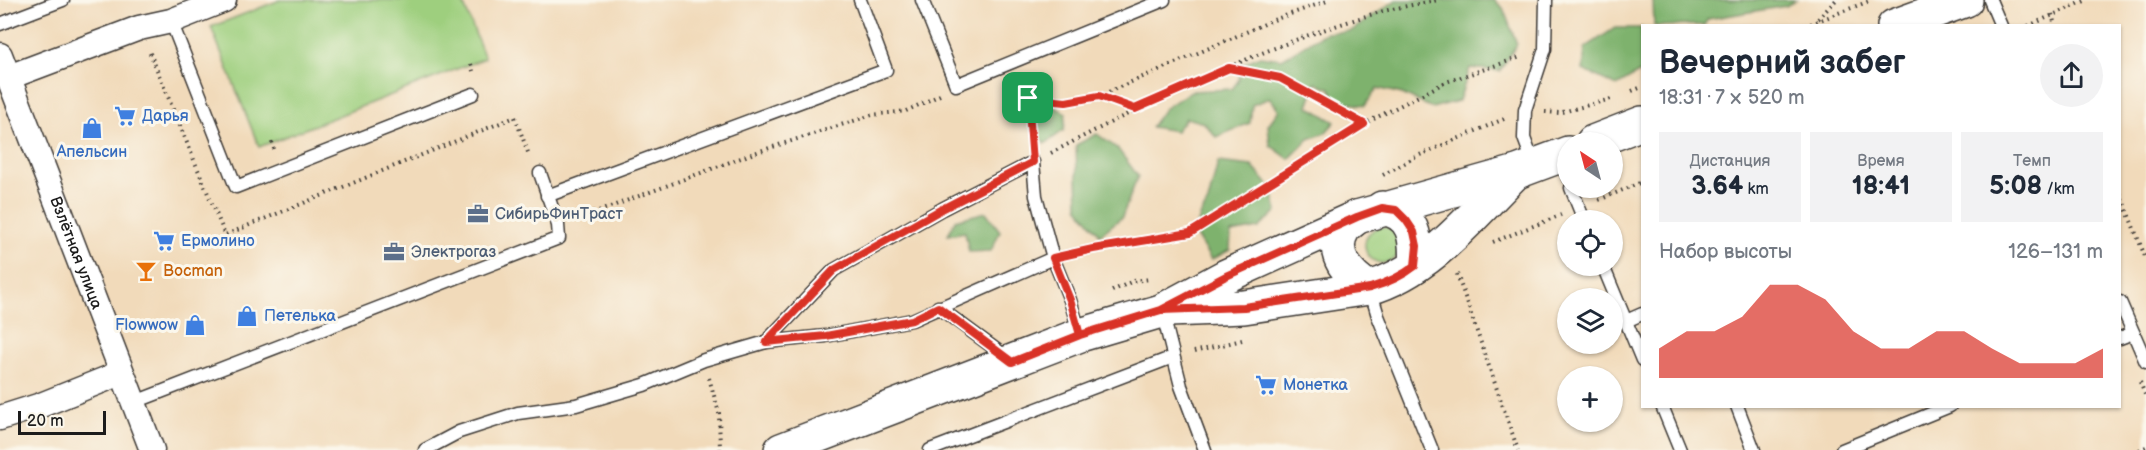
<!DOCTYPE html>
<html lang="ru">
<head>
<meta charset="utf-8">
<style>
	body { margin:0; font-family:"Balsamiq Sans",sans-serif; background:#f2f2f3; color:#1f2937; height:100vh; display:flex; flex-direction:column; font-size:22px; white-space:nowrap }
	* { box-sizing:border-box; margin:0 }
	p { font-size:20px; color:#747a83 }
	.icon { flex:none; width:33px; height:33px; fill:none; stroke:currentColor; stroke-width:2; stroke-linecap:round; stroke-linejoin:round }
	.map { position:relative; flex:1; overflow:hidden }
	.details { position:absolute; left:1641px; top:24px; width:480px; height:384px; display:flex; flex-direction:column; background:#fff; border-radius:0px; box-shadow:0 2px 4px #0004 }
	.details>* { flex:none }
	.needle { width:39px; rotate:324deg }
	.controls { position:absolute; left:1557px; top:132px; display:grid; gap:12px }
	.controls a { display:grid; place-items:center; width:66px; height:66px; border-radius:50%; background:#fff; box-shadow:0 2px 4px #0004; font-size:30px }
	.scale { position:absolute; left:18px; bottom:15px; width:88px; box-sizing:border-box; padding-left:6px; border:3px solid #1c1c1c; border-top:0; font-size:16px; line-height:21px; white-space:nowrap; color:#1c1c1c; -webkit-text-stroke:4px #fbf7ec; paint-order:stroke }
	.pin { position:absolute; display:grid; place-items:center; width:51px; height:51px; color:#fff; margin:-26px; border-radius:12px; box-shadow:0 3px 9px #0006 }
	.round { display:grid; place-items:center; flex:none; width:63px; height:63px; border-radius:32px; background:#f2f2f3 }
	.overview { display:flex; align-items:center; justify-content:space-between; height:102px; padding:0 18px }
	h1 { font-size:33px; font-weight:700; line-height:45px }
	.figures { display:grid; grid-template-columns:repeat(3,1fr); gap:9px; height:102px; padding:6px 18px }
	.figures div { display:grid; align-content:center; border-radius:0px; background:#f2f2f3; text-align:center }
	.figures b { font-size:26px; font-weight:700 }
	.figures small { font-size:16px; font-weight:400 }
	.figures p { font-size:16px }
	.chart { height:168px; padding:12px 18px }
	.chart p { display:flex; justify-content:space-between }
	.chart svg { width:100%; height:108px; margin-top:6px; fill:#d93025; opacity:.7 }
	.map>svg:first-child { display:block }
	.green { fill:#9ecf7e; stroke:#5d764d; stroke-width:1.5 }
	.forest { fill:#7eb26d; stroke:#4d6744; stroke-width:1.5 }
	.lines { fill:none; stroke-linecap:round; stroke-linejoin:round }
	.lane-casing { stroke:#3c3834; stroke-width:15 }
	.street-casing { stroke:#3c3834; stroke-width:27 }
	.secondary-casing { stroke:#3c3834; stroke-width:36 }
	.path { stroke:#3c3834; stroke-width:4; stroke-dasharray:1.5 4.5; stroke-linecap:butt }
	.lane { stroke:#fff; stroke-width:12 }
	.street { stroke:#fff; stroke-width:24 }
	.secondary { stroke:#fff; stroke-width:33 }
	.route-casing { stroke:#fff; stroke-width:12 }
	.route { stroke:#d93025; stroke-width:8 }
	.labels { text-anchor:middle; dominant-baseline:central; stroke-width:6; stroke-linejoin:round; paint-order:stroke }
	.shop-label { font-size:16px; fill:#366cbe; stroke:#fbf7ec; text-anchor:start }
	.service-label { font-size:16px; fill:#4e5e75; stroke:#fbf7ec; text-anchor:start }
	.street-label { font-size:16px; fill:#1c1c1c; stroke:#fbf7ec }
	.food-label { font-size:16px; fill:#c56008; stroke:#fbf7ec; text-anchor:start }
</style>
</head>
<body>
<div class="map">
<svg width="2146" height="450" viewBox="0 0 2146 450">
	<rect width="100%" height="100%" fill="#fbf7ec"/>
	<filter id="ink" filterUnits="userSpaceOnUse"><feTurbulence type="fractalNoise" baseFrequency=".0167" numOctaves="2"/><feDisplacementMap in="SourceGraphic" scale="12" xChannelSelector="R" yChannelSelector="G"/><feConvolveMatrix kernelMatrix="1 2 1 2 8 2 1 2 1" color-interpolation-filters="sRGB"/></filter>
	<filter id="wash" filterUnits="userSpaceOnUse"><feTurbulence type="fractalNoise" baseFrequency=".008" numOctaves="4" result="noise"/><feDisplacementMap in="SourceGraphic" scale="24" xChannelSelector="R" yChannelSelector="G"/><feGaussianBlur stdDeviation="1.35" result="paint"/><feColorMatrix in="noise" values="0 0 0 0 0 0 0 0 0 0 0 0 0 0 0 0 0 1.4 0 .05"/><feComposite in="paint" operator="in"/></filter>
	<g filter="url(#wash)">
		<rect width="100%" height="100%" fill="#f1daba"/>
		<g class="green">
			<polygon points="280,0 462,0 485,58 259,147 211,27"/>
			<circle cx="1383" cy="245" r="18"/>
		</g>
		<g class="forest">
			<polygon points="1396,0 1494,0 1503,8 1517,44 1500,71 1470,68 1459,101 1432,108 1402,94 1377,88 1365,106 1335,100 1330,88 1316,83 1308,106 1335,122 1325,133 1309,139 1289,159 1270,145 1268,125 1279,110 1270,98 1252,105 1250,123 1216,137 1204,123 1186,118 1176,131 1151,127 1164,109 1191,91 1232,89 1238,81 1242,64 1260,56 1282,59 1325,33 1351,31"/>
			<polygon points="1653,0 1796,0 1786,6 1708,19 1704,25 1654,26"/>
			<polygon points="1615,28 1642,28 1642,71 1617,86 1583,70 1585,48"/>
			<polygon points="1046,103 1066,113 1064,130 1045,144 1038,135 1037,110"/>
			<polygon points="1097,134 1118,149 1138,176 1122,217 1100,235 1078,207 1076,145"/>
			<polygon points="1218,162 1252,166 1271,188 1277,211 1259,228 1231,233 1230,250 1211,260 1195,234 1200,216 1208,202"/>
			<polygon points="986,212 1000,231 991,251 969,252 965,232 948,235 955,220"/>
		</g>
	</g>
	<g filter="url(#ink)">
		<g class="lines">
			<defs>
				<g id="lane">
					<polyline points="922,0 956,85 1164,0"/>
					<polyline points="1990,0 2001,26"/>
					<polyline points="171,21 236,187 473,94"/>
					<polyline points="0,24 63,0"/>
					<polyline points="1559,156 1568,177"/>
					<polyline points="1534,165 1524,138 1525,110 1545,49 1546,0"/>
					<polyline points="1571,188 1584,220"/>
					<polyline points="547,196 886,70 860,0"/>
					<polyline points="1603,266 1642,360"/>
					<polyline points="1370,289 1378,316 1432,450"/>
					<polyline points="2120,302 2146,362"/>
					<polyline points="938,307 1009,359"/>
					<polyline points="1162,311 1181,386 1205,450"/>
					<polyline points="1626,321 1642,314"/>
					<polyline points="2120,338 2133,333"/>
					<polyline points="766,342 834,270 942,209 1033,162 1036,196 1053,258 1070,300 1080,334"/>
					<polyline points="135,402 559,238 558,225 540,173"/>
					<polyline points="1662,406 1680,450"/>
					<polyline points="1737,406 1754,450"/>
					<polyline points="425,450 459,432 518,413 576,405 644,385 704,360 766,342 826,336 912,320 1053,258"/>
					<polyline points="930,450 1173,357"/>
					<polyline points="1842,450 1950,406"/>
				</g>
				<g id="street">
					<path id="s1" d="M0,55L152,450"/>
					<polyline points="9,77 139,28 171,21 224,0"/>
					<polyline points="0,418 41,405 121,373"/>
				</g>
				<g id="secondary">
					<polyline points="1894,26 1966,0"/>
					<polyline points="1593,142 1642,123"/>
					<path d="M1382,208C1414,213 1417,238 1415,266"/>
					<path d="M1357,217C1353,221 1346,225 1343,230C1328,254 1351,277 1369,288"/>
					<path d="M1169,310L1244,307L1369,288C1429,271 1472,216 1515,173"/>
					<polyline points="781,450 1080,335 1161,311 1226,276 1357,217 1517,172 1568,153"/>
				</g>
			</defs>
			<use href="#lane" class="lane-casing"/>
			<use href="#street" class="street-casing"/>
			<use href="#secondary" class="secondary-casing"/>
			<g class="path">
				<polyline points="2052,14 2055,26"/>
				<polyline points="1818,19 1836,0"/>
				<polyline points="1805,26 1872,0"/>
				<polyline points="2028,26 2087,0"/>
				<polyline points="150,53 225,235 515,117 529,155"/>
				<polyline points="471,64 473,71"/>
				<polyline points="1229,68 1280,78 1364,124"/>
				<polyline points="1009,85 1015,102 1028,98 1066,102 1099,96 1276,19 1330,0"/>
				<polyline points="1632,91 1642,87"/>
				<polyline points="1099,96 1135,109"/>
				<polyline points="1028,98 1031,142"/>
				<polyline points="1545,112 1559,113 1611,99"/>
				<polyline points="272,142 274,149"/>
				<path d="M1051,153C1157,98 1265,45 1380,12C1399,7 1419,4 1438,0"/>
				<polyline points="1383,175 1415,157 1504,119"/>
				<polyline points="2120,193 2146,259"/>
				<polyline points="1599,200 1642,182"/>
				<polyline points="575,215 602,210 754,153 872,115 906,111 940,95"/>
				<polyline points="1493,242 1561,215"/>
				<polyline points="1072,254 1190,233 1360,126 1446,82 1521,57"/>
				<polyline points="1457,274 1518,450"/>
				<polyline points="1112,291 1133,281 1151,279"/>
				<polyline points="1194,352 1242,340"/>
				<polyline points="709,378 719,413 720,450"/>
				<polyline points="2140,382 2146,397"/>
				<polyline points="2139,450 2146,447"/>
			</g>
			<use href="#lane" class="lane"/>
			<use href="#street" class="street"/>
			<use href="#secondary" class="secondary"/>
		</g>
	</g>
	<g class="lines" filter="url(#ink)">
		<defs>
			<path id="route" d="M1028,98L1033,162L942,209L834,270L766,342L826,336L912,320L938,307L1012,362L1080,335L1161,310L1244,307L1370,288C1387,283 1401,277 1415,266L1417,246L1414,232L1406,220L1396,210L1382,208L1357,217L1226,276L1161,310L1080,335L1070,300L1053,258L1093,249L1190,233L1364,124L1280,78L1229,68L1135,109L1099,96L1066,102L1028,98"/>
		</defs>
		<use href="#route" class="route-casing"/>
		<use href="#route" class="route"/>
	</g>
	<defs>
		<symbol id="supermarket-bare" viewBox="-9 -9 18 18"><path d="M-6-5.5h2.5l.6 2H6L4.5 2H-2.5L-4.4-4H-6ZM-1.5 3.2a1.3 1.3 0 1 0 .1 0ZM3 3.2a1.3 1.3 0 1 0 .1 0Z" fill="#3f7fe0" stroke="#fbf7ec" stroke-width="2.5" paint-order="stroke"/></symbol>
		<symbol id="shop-bare" viewBox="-9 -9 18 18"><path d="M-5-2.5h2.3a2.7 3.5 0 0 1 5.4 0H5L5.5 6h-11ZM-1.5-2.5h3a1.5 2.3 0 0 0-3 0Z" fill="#3f7fe0" stroke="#fbf7ec" stroke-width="2.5" paint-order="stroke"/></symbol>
		<symbol id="office-bare" viewBox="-9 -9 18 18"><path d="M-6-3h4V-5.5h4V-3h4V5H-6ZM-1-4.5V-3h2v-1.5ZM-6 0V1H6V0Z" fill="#5c6f8a" stroke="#fbf7ec" stroke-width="2.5" paint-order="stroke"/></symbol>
		<symbol id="bar-bare" viewBox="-9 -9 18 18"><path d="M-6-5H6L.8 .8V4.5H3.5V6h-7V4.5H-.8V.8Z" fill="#e8710a" stroke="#fbf7ec" stroke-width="2.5" paint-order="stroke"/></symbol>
	</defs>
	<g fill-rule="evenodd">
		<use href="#supermarket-bare" x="110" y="101" width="30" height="30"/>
		<use href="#shop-bare" x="77" y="113" width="30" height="30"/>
		<use href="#office-bare" x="463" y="199" width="30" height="30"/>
		<use href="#supermarket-bare" x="149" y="226" width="30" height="30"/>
		<use href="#office-bare" x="379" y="237" width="30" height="30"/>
		<use href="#bar-bare" x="131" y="256" width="30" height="30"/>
		<use href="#shop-bare" x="232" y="301" width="30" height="30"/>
		<use href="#shop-bare" x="180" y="310" width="30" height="30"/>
		<use href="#supermarket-bare" x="1251" y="370" width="30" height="30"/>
	</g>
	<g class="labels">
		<g class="shop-label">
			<text x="142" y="116">Дарья</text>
			<text x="92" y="152" text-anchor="middle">Апельсин</text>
			<text x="181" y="241">Ермолино</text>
			<text x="264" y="316">Петелька</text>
			<text x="178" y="325" text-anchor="end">Flowwow</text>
			<text x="1283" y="385">Монетка</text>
		</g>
		<g class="service-label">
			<text x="495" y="214">СибирьФинТраст</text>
			<text x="411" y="252">Электрогаз</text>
		</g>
		<g class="street-label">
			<text stroke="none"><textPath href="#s1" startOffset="212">Взлётная улица</textPath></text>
		</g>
		<g class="food-label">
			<text x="163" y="271">Bocman</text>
		</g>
	</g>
</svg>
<div class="controls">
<a><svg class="needle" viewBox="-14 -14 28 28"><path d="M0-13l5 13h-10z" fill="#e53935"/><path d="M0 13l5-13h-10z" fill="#747a83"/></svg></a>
<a><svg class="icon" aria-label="locate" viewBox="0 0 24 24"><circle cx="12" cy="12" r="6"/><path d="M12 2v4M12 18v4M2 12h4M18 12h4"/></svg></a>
<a><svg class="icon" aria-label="layers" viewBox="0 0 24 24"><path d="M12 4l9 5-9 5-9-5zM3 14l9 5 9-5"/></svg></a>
<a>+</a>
</div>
<div class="scale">20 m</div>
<div class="pin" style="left:1028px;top:98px;background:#1e9e55"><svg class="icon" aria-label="arrive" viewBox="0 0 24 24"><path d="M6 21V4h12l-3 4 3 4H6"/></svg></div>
<section class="details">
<div class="overview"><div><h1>Вечерний забег</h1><p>18:31 · 7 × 520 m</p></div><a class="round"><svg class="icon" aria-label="share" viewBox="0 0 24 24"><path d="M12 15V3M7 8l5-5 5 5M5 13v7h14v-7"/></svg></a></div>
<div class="figures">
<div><p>Дистанция</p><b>3.64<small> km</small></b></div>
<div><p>Время</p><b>18:41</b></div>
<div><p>Темп</p><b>5:08<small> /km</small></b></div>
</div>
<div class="chart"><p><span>Набор высоты</span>126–131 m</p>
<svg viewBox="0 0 160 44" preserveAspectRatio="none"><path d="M0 44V32L10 25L20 25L30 19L40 6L50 6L60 12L70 25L80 32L90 32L100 25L110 25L120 32L130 38L140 38L150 38L160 32V44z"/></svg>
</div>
</section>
</div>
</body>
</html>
